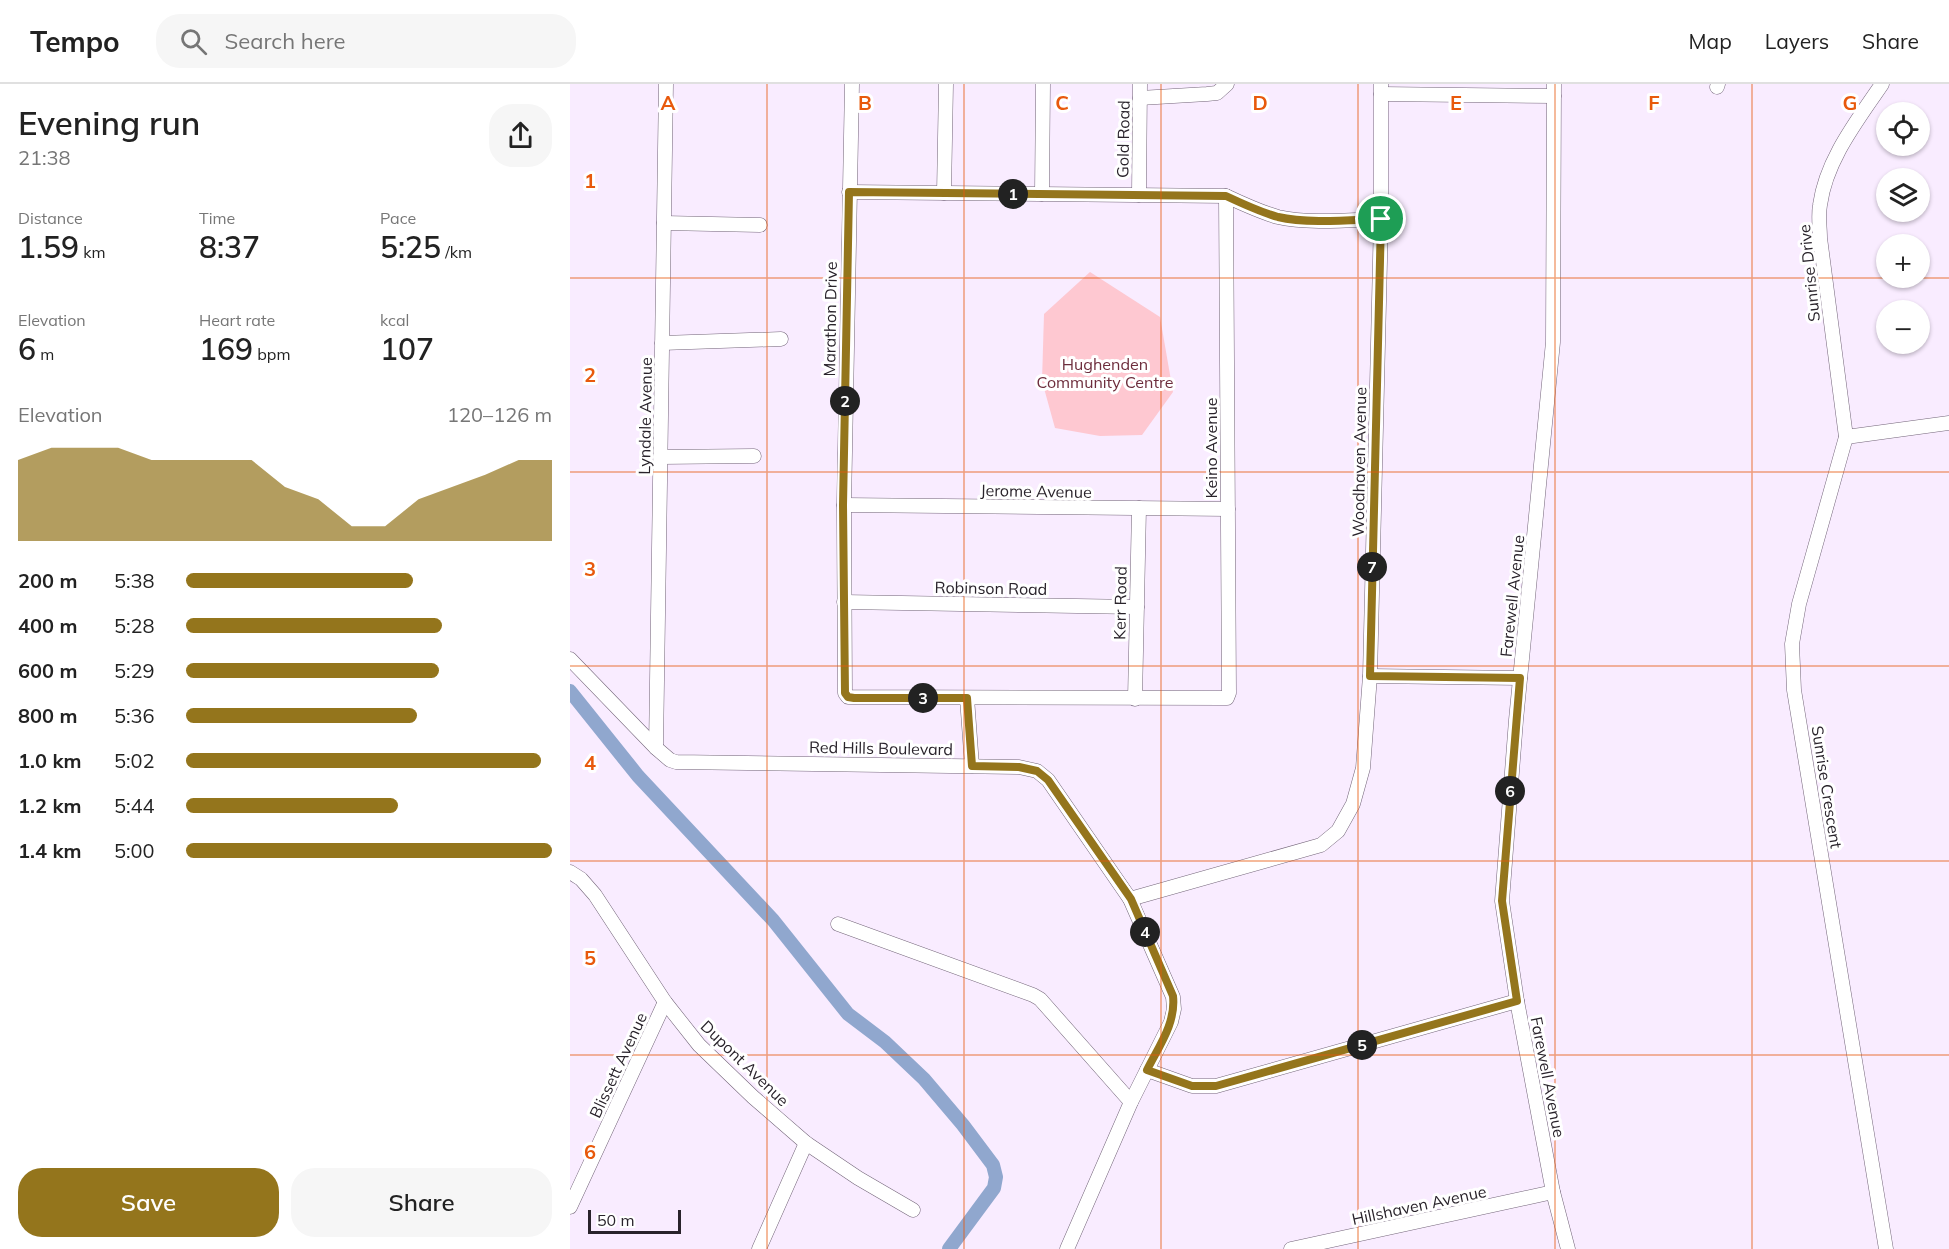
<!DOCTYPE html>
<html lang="en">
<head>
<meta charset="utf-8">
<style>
	body { margin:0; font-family:Mulish,sans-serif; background:#f6f6f6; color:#222; height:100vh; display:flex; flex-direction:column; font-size:22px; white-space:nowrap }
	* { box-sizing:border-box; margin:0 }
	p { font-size:20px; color:#767676 }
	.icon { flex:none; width:33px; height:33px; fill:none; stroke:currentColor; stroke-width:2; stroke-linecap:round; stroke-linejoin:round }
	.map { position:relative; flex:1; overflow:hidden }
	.details { display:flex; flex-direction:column; background:#fff; width:570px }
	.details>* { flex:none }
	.buttons { position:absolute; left:1306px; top:18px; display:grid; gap:12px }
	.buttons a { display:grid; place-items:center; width:54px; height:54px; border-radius:50%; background:#fff; box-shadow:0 2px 4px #0004; font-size:30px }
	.scale { position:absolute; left:18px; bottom:15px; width:93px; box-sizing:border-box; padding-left:6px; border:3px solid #29232b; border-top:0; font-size:16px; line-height:21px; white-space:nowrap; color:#29232b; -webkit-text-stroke:4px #fff; paint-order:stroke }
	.pin { position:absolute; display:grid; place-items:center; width:51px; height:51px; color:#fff; margin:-26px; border:3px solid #fff; border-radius:50%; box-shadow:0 2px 6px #0007 }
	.km { position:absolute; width:30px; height:30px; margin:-15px; border-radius:50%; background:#222; color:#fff; font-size:16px; line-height:30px; text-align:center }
	.round { display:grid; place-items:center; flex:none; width:63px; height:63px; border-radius:24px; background:#f6f6f6 }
	.head { display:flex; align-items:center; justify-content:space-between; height:102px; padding:0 18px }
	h1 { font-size:33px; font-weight:600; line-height:45px }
	.metrics { display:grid; grid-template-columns:repeat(3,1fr); gap:9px; height:102px; padding:6px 18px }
	.metrics div { display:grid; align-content:center }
	.metrics b { font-size:30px; font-weight:600 }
	.metrics small { font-size:16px; font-weight:400 }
	.metrics p { font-size:16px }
	.chart { height:168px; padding:12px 18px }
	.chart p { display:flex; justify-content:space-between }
	.chart svg { width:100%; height:108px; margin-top:6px; fill:#94751c; opacity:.7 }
	.cta { display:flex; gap:12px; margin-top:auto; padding:12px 18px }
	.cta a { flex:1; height:69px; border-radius:24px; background:#94751c; color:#fff; font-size:24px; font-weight:600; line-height:69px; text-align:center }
	.cta a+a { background:#f6f6f6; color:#222 }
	ul { padding:0 18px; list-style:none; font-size:20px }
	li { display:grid; grid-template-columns:96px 72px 1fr; align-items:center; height:45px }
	li i { height:15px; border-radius:8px; background:#94751c }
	header { display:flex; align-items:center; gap:36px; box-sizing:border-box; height:84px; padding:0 30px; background:#fff; border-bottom:2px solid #e0e0e0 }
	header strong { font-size:28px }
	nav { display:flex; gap:33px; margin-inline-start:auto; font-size:21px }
	.search { width:420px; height:54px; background:#f6f6f6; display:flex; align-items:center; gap:15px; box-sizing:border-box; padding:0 21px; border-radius:24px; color:#767676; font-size:22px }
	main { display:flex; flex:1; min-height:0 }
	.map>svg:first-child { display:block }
	.green { fill:#fec8d1 }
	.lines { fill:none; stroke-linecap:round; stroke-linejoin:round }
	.canal { stroke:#90a7ce; stroke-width:14 }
	.minor-casing { stroke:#736579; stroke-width:15 }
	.minor { stroke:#fff; stroke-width:14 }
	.route-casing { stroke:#fff; stroke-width:12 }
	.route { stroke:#94751c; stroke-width:8 }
	.grid { fill:none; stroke:#e8590c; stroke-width:1.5; stroke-opacity:0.55 }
	.labels { text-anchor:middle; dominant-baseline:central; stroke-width:6; stroke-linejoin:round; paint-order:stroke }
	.street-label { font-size:16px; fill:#29232b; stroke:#fff }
	.park-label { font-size:16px; fill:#6d2d3c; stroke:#fff }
	.grid-label { font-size:20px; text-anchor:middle; font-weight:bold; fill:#e8590c; stroke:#fff; stroke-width:6; stroke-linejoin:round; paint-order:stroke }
</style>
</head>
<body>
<header>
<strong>Tempo</strong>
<div class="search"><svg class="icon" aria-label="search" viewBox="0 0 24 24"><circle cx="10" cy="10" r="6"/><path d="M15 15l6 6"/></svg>Search here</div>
<nav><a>Map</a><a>Layers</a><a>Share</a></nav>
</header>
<main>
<section class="details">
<div class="head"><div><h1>Evening run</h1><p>21:38</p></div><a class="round"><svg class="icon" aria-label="share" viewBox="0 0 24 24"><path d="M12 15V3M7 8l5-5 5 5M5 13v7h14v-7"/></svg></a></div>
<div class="metrics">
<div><p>Distance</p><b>1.59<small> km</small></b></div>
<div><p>Time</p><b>8:37</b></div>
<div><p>Pace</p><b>5:25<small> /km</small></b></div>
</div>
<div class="metrics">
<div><p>Elevation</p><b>6<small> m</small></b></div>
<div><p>Heart rate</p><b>169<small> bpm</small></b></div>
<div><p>kcal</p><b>107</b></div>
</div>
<div class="chart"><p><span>Elevation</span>120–126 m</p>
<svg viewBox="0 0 160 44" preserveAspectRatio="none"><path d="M0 44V11L10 6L20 6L30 6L40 11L50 11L60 11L70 11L80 22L90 27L100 38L110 38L120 27L130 22L140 17L150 11L160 11V44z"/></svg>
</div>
<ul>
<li><b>200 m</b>5:38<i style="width:62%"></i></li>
<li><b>400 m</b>5:28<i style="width:70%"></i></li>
<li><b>600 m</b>5:29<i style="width:69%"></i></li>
<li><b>800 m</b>5:36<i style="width:63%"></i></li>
<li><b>1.0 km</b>5:02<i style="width:97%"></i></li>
<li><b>1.2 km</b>5:44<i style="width:58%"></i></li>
<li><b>1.4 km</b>5:00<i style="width:100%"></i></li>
</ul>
<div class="cta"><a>Save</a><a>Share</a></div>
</section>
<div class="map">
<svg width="1379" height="1165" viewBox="0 0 1379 1165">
	<rect width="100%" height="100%" fill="#f9ecff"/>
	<polygon class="green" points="520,188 590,233 603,308 572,351 530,352 485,344 472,297 474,230"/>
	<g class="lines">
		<polyline class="canal" points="0,607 68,692 203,836 278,930 315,958 354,995 393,1041 423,1081 426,1093 424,1104 379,1165"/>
		<defs>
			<g id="minor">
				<polyline points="282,0 274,421 275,609 278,613 657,614 659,609 656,112"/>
				<polyline points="984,0 983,258 946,636 932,817 947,917 983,1108 998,1165"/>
				<path d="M1312,0C1287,37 1256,76 1250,121C1248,132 1250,144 1250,154L1276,353L1229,520L1222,560L1224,606L1316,1165"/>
				<polyline points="1147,3 1148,0"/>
				<polyline points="811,10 984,12"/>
				<polyline points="570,14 637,10 647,9 657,0"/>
				<path d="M279,108L656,112C673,120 690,128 708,133C737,140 781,136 811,135"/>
				<polyline points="374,109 376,0"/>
				<polyline points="472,110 473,0"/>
				<polyline points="569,111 570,0"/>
				<polyline points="94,139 190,141"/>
				<polyline points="92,259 211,255"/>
				<polyline points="1276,353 1379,339"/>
				<polyline points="90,373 184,372"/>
				<polyline points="274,421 658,425"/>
				<polyline points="274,518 567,523"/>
				<polyline points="0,575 86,664 100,676 106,678 449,683 467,687 478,696 560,815 603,913 604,925 601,938 561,1018 497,1165"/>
				<polyline points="800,592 950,594"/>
				<polyline points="397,614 402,682"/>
				<polyline points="565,615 569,424"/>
				<polyline points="86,664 96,0"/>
				<polyline points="0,788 11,795 25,811 95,918 129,961 183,1013 236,1059 288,1094 343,1126"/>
				<polyline points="560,815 751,761 768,747 783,720 793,684 800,592 811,135 811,0"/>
				<polyline points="268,840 463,911 470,915 561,1018"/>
				<polyline points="577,986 622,1002 646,1002 947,917"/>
				<polyline points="0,1123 95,918"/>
				<polyline points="189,1165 236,1059"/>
				<polyline points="721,1165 983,1108"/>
			</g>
		</defs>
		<use href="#minor" class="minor-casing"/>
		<use href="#minor" class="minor"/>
	</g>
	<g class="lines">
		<defs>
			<path id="route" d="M279,108L656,112C673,120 690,128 708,133C737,140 781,136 811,135L800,592L950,594L932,817L947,917L646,1002H622L577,986C589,962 606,939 603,912L561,815L478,696L467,687L449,683L402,682L397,614H284L278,613L275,609L273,421Z"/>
		</defs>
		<use href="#route" class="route-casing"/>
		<use href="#route" class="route"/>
	</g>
	<path class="grid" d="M197,0V1165M394,0V1165M591,0V1165M788,0V1165M985,0V1165M1182,0V1165M0,194H1379M0,388H1379M0,582H1379M0,777H1379M0,971H1379"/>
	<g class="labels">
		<g class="street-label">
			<text transform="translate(553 55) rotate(-89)">Gold Road</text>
			<text transform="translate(1239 189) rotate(-96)">Sunrise Drive</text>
			<text transform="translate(260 235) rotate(-89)">Marathon Drive</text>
			<text transform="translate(75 332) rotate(-89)">Lyndale Avenue</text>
			<text transform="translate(641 364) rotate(-90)">Keino Avenue</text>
			<text transform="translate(789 378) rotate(-89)">Woodhaven Avenue</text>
			<text transform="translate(466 407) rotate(1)">Jerome Avenue</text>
			<text transform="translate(421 504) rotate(1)">Robinson Road</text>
			<text transform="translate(942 512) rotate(-84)">Farewell Avenue</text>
			<text transform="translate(550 519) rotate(-89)">Kerr Road</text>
			<text transform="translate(311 664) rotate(1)">Red Hills Boulevard</text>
			<text transform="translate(1257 703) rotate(81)">Sunrise Crescent</text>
			<text transform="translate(175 979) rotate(44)">Dupont Avenue</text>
			<text transform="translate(48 981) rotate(-65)">Blissett Avenue</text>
			<text transform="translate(978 993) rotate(79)">Farewell Avenue</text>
			<text transform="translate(849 1121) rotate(-12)">Hillshaven Avenue</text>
		</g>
		<g class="park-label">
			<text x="535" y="280">Hughenden<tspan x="535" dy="18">Community Centre</tspan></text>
		</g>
	</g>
	<g class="grid-label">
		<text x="98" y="26">A</text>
		<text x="295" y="26">B</text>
		<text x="492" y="26">C</text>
		<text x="690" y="26">D</text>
		<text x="886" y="26">E</text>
		<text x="1084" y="26">F</text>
		<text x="1280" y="26">G</text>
		<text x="20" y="104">1</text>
		<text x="20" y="298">2</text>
		<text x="20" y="492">3</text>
		<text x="20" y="686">4</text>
		<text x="20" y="881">5</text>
		<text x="20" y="1075">6</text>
	</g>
</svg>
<div class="buttons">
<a><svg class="icon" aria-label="locate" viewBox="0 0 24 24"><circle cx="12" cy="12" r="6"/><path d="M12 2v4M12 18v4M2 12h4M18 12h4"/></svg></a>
<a><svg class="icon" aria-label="layers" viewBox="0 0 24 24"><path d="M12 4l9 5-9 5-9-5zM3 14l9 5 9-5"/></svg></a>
<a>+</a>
<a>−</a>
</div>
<div class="scale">50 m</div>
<div class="pin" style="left:811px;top:135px;background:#1e9e55"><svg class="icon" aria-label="arrive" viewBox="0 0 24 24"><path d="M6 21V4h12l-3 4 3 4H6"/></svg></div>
<b class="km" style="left:443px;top:110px">1</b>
<b class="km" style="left:275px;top:317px">2</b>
<b class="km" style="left:353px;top:614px">3</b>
<b class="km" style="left:575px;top:848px">4</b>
<b class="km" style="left:792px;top:961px">5</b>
<b class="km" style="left:940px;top:707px">6</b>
<b class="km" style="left:802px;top:483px">7</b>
</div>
</main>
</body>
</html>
